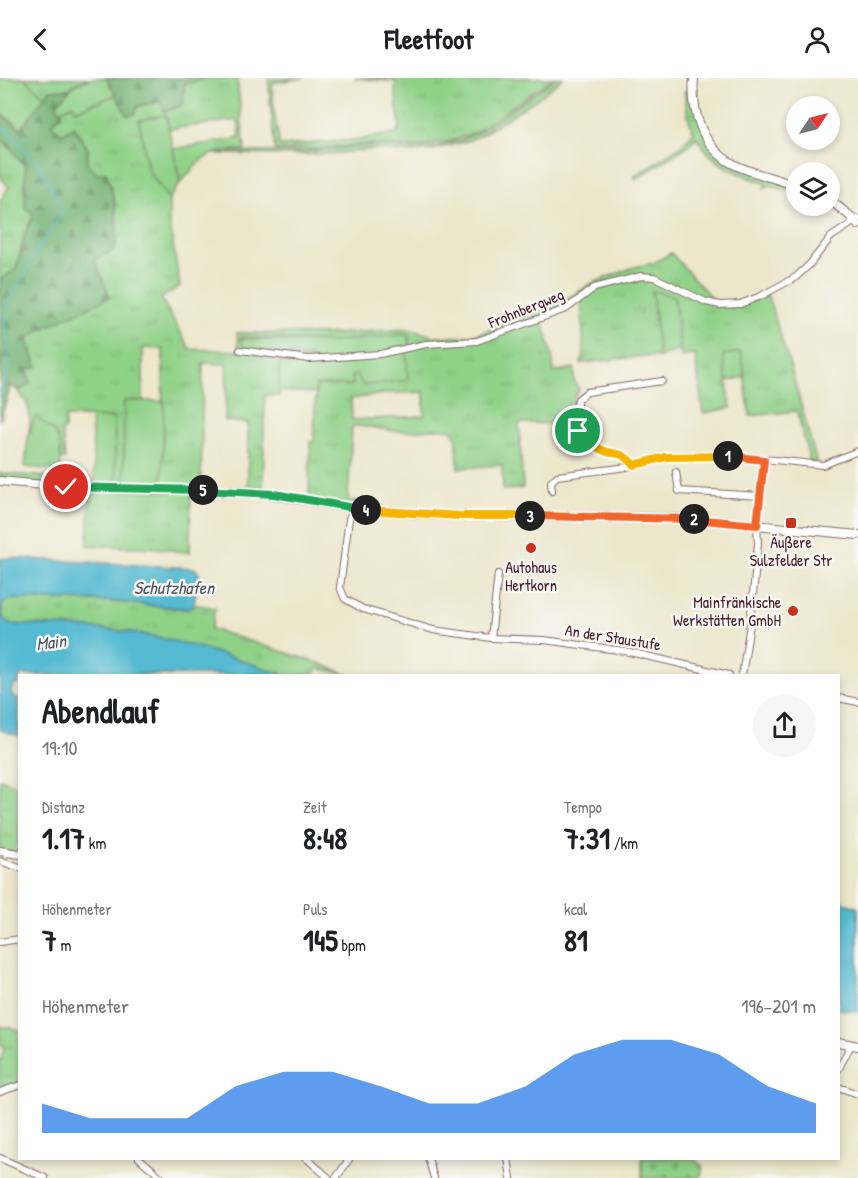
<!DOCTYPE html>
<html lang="de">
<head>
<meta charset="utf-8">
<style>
	body { margin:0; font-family:"Patrick Hand",sans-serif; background:#f6f6f6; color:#202124; height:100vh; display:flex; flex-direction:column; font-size:22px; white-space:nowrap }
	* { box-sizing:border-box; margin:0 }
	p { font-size:20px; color:#757577 }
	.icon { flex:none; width:33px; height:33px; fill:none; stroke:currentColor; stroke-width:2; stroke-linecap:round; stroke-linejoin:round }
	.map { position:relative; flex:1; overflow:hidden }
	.panel { position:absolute; left:18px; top:596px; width:822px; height:486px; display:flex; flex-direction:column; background:#fff; border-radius:0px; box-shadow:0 3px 9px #0003 }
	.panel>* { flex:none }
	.needle { width:39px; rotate:55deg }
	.buttons { position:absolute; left:786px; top:18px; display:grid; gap:12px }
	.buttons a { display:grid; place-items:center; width:54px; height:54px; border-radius:50%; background:#fff; box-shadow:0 3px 9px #0003; font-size:30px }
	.pin { position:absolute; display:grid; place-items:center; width:51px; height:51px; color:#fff; margin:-26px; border:3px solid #fff; border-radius:50%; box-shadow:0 2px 6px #0007 }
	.km { position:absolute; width:30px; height:30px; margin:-15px; border-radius:50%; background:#222; color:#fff; font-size:16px; line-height:30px; text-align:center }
	.round { display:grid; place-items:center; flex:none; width:63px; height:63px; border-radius:32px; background:#f6f6f6 }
	.head { display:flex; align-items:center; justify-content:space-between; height:102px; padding:0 24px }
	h1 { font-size:33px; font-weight:700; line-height:45px }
	.figures { display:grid; grid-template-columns:repeat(3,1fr); gap:9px; height:102px; padding:6px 24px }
	.figures div { display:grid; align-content:center }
	.figures b { font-size:30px; font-weight:700 }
	.figures small { font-size:16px; font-weight:400 }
	.figures p { font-size:16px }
	.chart { height:168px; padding:12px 24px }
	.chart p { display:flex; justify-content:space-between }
	.chart svg { width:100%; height:108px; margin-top:6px; fill:#1a73e8; opacity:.7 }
	header { display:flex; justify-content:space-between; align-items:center; height:78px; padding:0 24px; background:#fff; font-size:27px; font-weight:700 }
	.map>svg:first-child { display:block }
	.grass { fill:url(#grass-tufts); stroke:#6d785a; stroke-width:1.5; fill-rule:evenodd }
	.forest { fill:url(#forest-firs); stroke:#5f6950; stroke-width:1.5 }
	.cemetery { fill:url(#cemetery-stones); stroke:#6d785a; stroke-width:1.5 }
	.garden { fill:#90d188; stroke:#6d785a; stroke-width:1.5 }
	.water { fill:#54bad2; stroke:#4f6c7e; stroke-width:1.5 }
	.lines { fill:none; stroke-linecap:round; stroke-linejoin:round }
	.stream { stroke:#54bad2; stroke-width:1.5 }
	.minor-casing { stroke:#836563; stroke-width:8 }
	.tertiary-casing { stroke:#836563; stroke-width:10 }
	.secondary-casing { stroke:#836563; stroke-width:10 }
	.minor { stroke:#fff; stroke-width:6 }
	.tertiary { stroke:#fff; stroke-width:8 }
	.secondary { stroke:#fff; stroke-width:8 }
	.split-1-casing { stroke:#fff; stroke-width:12 }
	.split-2-casing { stroke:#fff; stroke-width:12 }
	.split-3-casing { stroke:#fff; stroke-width:12 }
	.split-4-casing { stroke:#fff; stroke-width:12 }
	.split-5-casing { stroke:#fff; stroke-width:12 }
	.split-6-casing { stroke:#fff; stroke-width:12 }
	.split-1 { stroke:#f5b400; stroke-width:8 }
	.split-2 { stroke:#f0652b; stroke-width:8 }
	.split-3 { stroke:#f0652b; stroke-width:8 }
	.split-4 { stroke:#f5b400; stroke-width:8 }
	.split-5 { stroke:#22a559; stroke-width:8 }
	.split-6 { stroke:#22a559; stroke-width:8 }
	.poi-dot { fill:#c8321e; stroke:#f6f6f2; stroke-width:2 }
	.labels { text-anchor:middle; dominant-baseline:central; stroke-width:5; stroke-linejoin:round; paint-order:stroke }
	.street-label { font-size:16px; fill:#4a1f2b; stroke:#f6f6f2 }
	.poi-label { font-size:16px; fill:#4a1f2b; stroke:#f6f6f2 }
	.water-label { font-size:18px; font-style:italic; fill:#4e5565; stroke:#f6f6f2 }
</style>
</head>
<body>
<header><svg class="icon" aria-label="back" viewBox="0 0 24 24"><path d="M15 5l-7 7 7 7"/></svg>Fleetfoot<svg class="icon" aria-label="person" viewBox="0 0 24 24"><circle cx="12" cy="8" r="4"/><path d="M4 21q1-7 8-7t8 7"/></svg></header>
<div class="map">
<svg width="858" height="1100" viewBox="0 0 858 1100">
	<defs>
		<pattern id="grass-tufts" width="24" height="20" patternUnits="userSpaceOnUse" patternTransform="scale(1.5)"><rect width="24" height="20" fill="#90d188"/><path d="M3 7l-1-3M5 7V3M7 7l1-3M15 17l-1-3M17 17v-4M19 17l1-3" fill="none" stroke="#7eb376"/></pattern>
		<pattern id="forest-firs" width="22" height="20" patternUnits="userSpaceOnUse" patternTransform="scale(1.5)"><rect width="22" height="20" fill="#74b374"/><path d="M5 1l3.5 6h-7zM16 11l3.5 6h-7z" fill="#61915f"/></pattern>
		<pattern id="cemetery-stones" width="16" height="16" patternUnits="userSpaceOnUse" patternTransform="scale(1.5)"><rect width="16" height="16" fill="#90d188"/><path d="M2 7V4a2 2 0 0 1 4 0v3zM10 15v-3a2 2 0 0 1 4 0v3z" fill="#7eb376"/></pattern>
	</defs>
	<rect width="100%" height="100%" fill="#f6f6f2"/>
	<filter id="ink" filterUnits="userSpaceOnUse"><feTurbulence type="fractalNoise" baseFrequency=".0167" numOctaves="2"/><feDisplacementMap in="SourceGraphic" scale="12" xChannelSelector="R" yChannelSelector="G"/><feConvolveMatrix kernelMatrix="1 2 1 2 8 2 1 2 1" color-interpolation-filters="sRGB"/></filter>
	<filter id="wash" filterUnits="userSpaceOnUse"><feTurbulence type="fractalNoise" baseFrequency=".008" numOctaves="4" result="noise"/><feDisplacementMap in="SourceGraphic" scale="24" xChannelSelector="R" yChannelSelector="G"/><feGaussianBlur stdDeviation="1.35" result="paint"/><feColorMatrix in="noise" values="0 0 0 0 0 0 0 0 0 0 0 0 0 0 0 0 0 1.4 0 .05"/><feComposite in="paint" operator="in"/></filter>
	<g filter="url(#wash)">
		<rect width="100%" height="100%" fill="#ece6ca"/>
		<g class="grass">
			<polygon points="24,0 89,0 74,6 69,11 50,12 45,19"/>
			<path d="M204,0H237L245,72C205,73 206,77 180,105L173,71L240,60L238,42L169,51L166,37L139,43L148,92L169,121V142L180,208L161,220L190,271L239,273L237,255L336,256L408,251L432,258L462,259L481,255L565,222L579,213L581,214L580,213L590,206L631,190L654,185L671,175L716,225H729L737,223L739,225L734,227L746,224L767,216L789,284L817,385H810L797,333L750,338L741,274L723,277L731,330L703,335L695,277L681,279L674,218L652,214L659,279L646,278L581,285L584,277L581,220L595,211L619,204V203L593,210L565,231L542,239L552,277L554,294L574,290V302L579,312L574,318L576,346L519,345L523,410L503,412L502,387L458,390L457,361L452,352C436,348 421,353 404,353C387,354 370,347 352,348L348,422L381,427L382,432L309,421L310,364H314L316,307H352V296H356L364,307L407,302L406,270L410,269L408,256L333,264L241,259L245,269L249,271L281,275L284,276V279L315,281V285L297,286L279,283V318L265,317L263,414L248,413V345L225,343L227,286L203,285L201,411L162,410L163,271L143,270V323H124V409L116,408L114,340L65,339V351L62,353L65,381L60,382C59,354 54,357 36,338L28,360C31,342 32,327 18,313L31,305L26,291L37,288L27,260L42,251L109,218L94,181L115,172C119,144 116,120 106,94L96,95L87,85L88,71L74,48L62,57L52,46L62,36L60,33L73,26L76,32L116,17L128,37L134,36L138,28L162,23L164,34L183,27L184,5L197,4ZM424,314V338L352,342L351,321L389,315Z"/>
			<path d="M304,0L272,5L274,35L280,68L364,61C375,56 387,60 398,54L400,48L395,11L396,4L354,0H553L476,54L451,63L413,69L371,66L320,71L275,72L268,1Z"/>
			<polygon points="556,0 563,0 538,20 483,56 465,64 432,72 408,75 378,71 330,76 283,77 214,76 228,74 300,74 379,67 409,71 438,68 461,62 486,50"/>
			<path d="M692,12V20L716,75L796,110V116L770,107L764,111L766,106C733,92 718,92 696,59L688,68L635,102V98L680,68L694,54L688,39L684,13Z"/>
			<path d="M0,58C8,67 21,77 25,88C28,96 24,101 24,108C25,119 30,129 33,140C21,157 22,173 16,191L0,202V123L9,109L0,99Z"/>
			<polygon points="61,392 66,392 66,408 0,402 0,395 60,400"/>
			<polygon points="90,412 191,413 190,475 157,470 88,467"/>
			<polygon points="12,521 106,523 186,531 192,529 194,526 215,530 211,551 319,585 348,597 318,590 313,597 283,597 196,569 131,554 10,546 4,542 1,529 4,524"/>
			<polygon points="0,701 19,708 19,776 0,773"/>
			<polygon points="0,948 20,952 19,1007 0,1014 0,985 4,969 0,967"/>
		</g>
		<g class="forest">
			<polygon points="106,0 204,0 197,4 184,5 183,27 164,34 161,23 138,28 134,36 127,37"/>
			<path d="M69,11L67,16L57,25L62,35L52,46L62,57L73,48L88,71L87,85L96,95L106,94C116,120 119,144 115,172L94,181L110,219L42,251L27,260L37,289L25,292L31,305L18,313L11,307L0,343V202L16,191C23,172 20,158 33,140L31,133L25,130V88L0,58V36L20,51L50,12Z"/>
		</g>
		<polygon class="cemetery" points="642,1080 693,1080 703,1089 700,1100 642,1100"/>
		<g class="garden">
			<polygon points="0,0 24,0 45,19 21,50 0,34"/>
			<polygon points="93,0 106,0 116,17 75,32 73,26 60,33 57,26 74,7"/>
			<polygon points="166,37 180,105 169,121 148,92 139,42"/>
			<polygon points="652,213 674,218 680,272 659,279"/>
			<polygon points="408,256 410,270 406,271 408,302 363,307 356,296 352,297 353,307 316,307 315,315 279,313 279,283 297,286 315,285 315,280 244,270 240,261 333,264"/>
			<polygon points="741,274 745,299 727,303 723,277"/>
			<polygon points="124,323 164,323 162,410 124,409"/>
			<path d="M36,338C41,344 50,349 54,354C62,363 60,380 61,392L25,389L28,360Z"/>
			<polygon points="91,339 114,340 116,408 95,408"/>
		</g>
		<g class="water">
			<path d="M10,480L194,490L199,495L194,526L189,531L106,523L12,521L4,524C0,532 1,543 10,546C50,548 90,549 129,554C181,562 234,579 283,597H20L19,606L14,607L11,614L13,618L19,621V658L0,652V481Z"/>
			<polygon points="839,822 858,830 858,934 839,931"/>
		</g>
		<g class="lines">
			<path class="stream" d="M0,47C28,71 48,97 62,131V136L33,179L20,206L8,223L4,241L9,276L7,295L0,317"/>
		</g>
	</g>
	<g filter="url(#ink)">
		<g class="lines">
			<defs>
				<g id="minor">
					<polyline points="240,272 309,281 380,276 426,266 477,263 566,231 594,210 641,198 654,199 706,224 720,227 740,226 761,218 796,199 809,187 831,159 858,141"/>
					<path d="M634,387C619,370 614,379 600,371C594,367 589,365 583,362C575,352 575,332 578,321L587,314L662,303"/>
					<polyline points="676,394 679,413 761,418"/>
					<polyline points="552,413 551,404 557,398 627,389 666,379 678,378 727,377 823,387 858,373"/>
					<polyline points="353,430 349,441 340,509 345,521 363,531 433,552 491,560 544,562 625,573 729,597"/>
					<polyline points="491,560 498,496"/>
					<polyline points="742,597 750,546 758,466 757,447 764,382"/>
					<polyline points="838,620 858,624"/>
					<polyline points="0,783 20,790"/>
					<polyline points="0,864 20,861"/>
					<polyline points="838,992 851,967"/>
					<polyline points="838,1009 858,1016"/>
					<polyline points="0,1014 20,1007"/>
					<polyline points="0,1080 45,1100"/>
					<polyline points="139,1080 162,1100"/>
					<polyline points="306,1080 329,1100"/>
					<polyline points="428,1080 434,1100"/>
					<polyline points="508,1080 511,1100"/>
					<polyline points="336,1100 350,1080"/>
				</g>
				<g id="tertiary">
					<path d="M694,0C691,34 702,70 735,87C754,96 776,100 796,108"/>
					<polyline points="830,122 850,138 858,147"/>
				</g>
				<g id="secondary">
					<polyline points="0,403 66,409 256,414 353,430 419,436 460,438 682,440 858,457"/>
					<polyline points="0,773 20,776"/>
					<polyline points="838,964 858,968"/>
				</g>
			</defs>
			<use href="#minor" class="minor-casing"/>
			<use href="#tertiary" class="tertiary-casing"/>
			<use href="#secondary" class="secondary-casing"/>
			<use href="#minor" class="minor"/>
			<use href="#tertiary" class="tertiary"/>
			<use href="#secondary" class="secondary"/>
		</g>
	</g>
	<g class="lines" filter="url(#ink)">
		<defs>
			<path id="split-1" d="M578,353L583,362C589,365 594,367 600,371C614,379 619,370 634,387L666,379L728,378"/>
			<polyline id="split-2" points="694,441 757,447 764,382 728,378"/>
			<polyline id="split-3" points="530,438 694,441"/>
			<polyline id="split-4" points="366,432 460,438 530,438"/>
			<polyline id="split-5" points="203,412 274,416 366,432"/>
			<polyline id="split-6" points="66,409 203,412"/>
		</defs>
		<use href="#split-1" class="split-1-casing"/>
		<use href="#split-2" class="split-2-casing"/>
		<use href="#split-3" class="split-3-casing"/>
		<use href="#split-4" class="split-4-casing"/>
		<use href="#split-5" class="split-5-casing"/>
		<use href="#split-6" class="split-6-casing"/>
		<use href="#split-1" class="split-1"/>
		<use href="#split-2" class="split-2"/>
		<use href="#split-3" class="split-3"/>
		<use href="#split-4" class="split-4"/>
		<use href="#split-5" class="split-5"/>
		<use href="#split-6" class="split-6"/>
	</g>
	<g class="poi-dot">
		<rect x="785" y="439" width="12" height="12" rx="3"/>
		<circle cx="531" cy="470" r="6"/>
		<circle cx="793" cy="533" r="6"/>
	</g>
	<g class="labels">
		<g class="street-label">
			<text transform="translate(526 230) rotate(-22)">Frohnbergweg</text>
			<text transform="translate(613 559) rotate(9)">An der Staustufe</text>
		</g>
		<g class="poi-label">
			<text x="791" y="464">Äußere<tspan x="791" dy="18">Sulzfelder Str</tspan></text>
			<text x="531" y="489">Autohaus<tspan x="531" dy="18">Hertkorn</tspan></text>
			<text x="781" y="524" text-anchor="end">Mainfränkische<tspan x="781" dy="18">Werkstätten GmbH</tspan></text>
		</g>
		<g class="water-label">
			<text x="174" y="509">Schutzhafen</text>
			<text transform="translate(51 564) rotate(-7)">Main</text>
		</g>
	</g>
</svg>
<div class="buttons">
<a><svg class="needle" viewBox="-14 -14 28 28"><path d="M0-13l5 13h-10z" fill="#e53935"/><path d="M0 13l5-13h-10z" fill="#757577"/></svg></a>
<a><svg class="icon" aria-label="layers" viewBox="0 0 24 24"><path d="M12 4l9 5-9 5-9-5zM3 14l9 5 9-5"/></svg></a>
</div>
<div class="pin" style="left:578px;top:353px;background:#1e9e55"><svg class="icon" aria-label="arrive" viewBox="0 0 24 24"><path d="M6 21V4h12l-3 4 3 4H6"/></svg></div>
<div class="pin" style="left:66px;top:409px;background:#d93025"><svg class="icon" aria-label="check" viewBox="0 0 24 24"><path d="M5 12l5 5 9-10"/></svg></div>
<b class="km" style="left:728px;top:378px">1</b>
<b class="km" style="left:694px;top:441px">2</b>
<b class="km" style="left:530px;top:438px">3</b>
<b class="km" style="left:366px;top:432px">4</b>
<b class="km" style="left:203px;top:412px">5</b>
<section class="panel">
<div class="head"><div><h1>Abendlauf</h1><p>19:10</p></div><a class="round"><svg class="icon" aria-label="share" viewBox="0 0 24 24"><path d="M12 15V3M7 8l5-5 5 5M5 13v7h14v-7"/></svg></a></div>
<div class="figures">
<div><p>Distanz</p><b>1.17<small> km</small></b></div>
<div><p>Zeit</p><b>8:48</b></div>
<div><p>Tempo</p><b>7:31<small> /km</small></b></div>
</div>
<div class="figures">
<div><p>Höhenmeter</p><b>7<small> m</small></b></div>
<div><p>Puls</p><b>145<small> bpm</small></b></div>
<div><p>kcal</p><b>81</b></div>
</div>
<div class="chart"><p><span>Höhenmeter</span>196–201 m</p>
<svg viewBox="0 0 160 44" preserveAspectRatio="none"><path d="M0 44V32L10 38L20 38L30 38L40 25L50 19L60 19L70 25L80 32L90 32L100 25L110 12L120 6L130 6L140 12L150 25L160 32V44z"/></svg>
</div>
</section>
</div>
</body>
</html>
